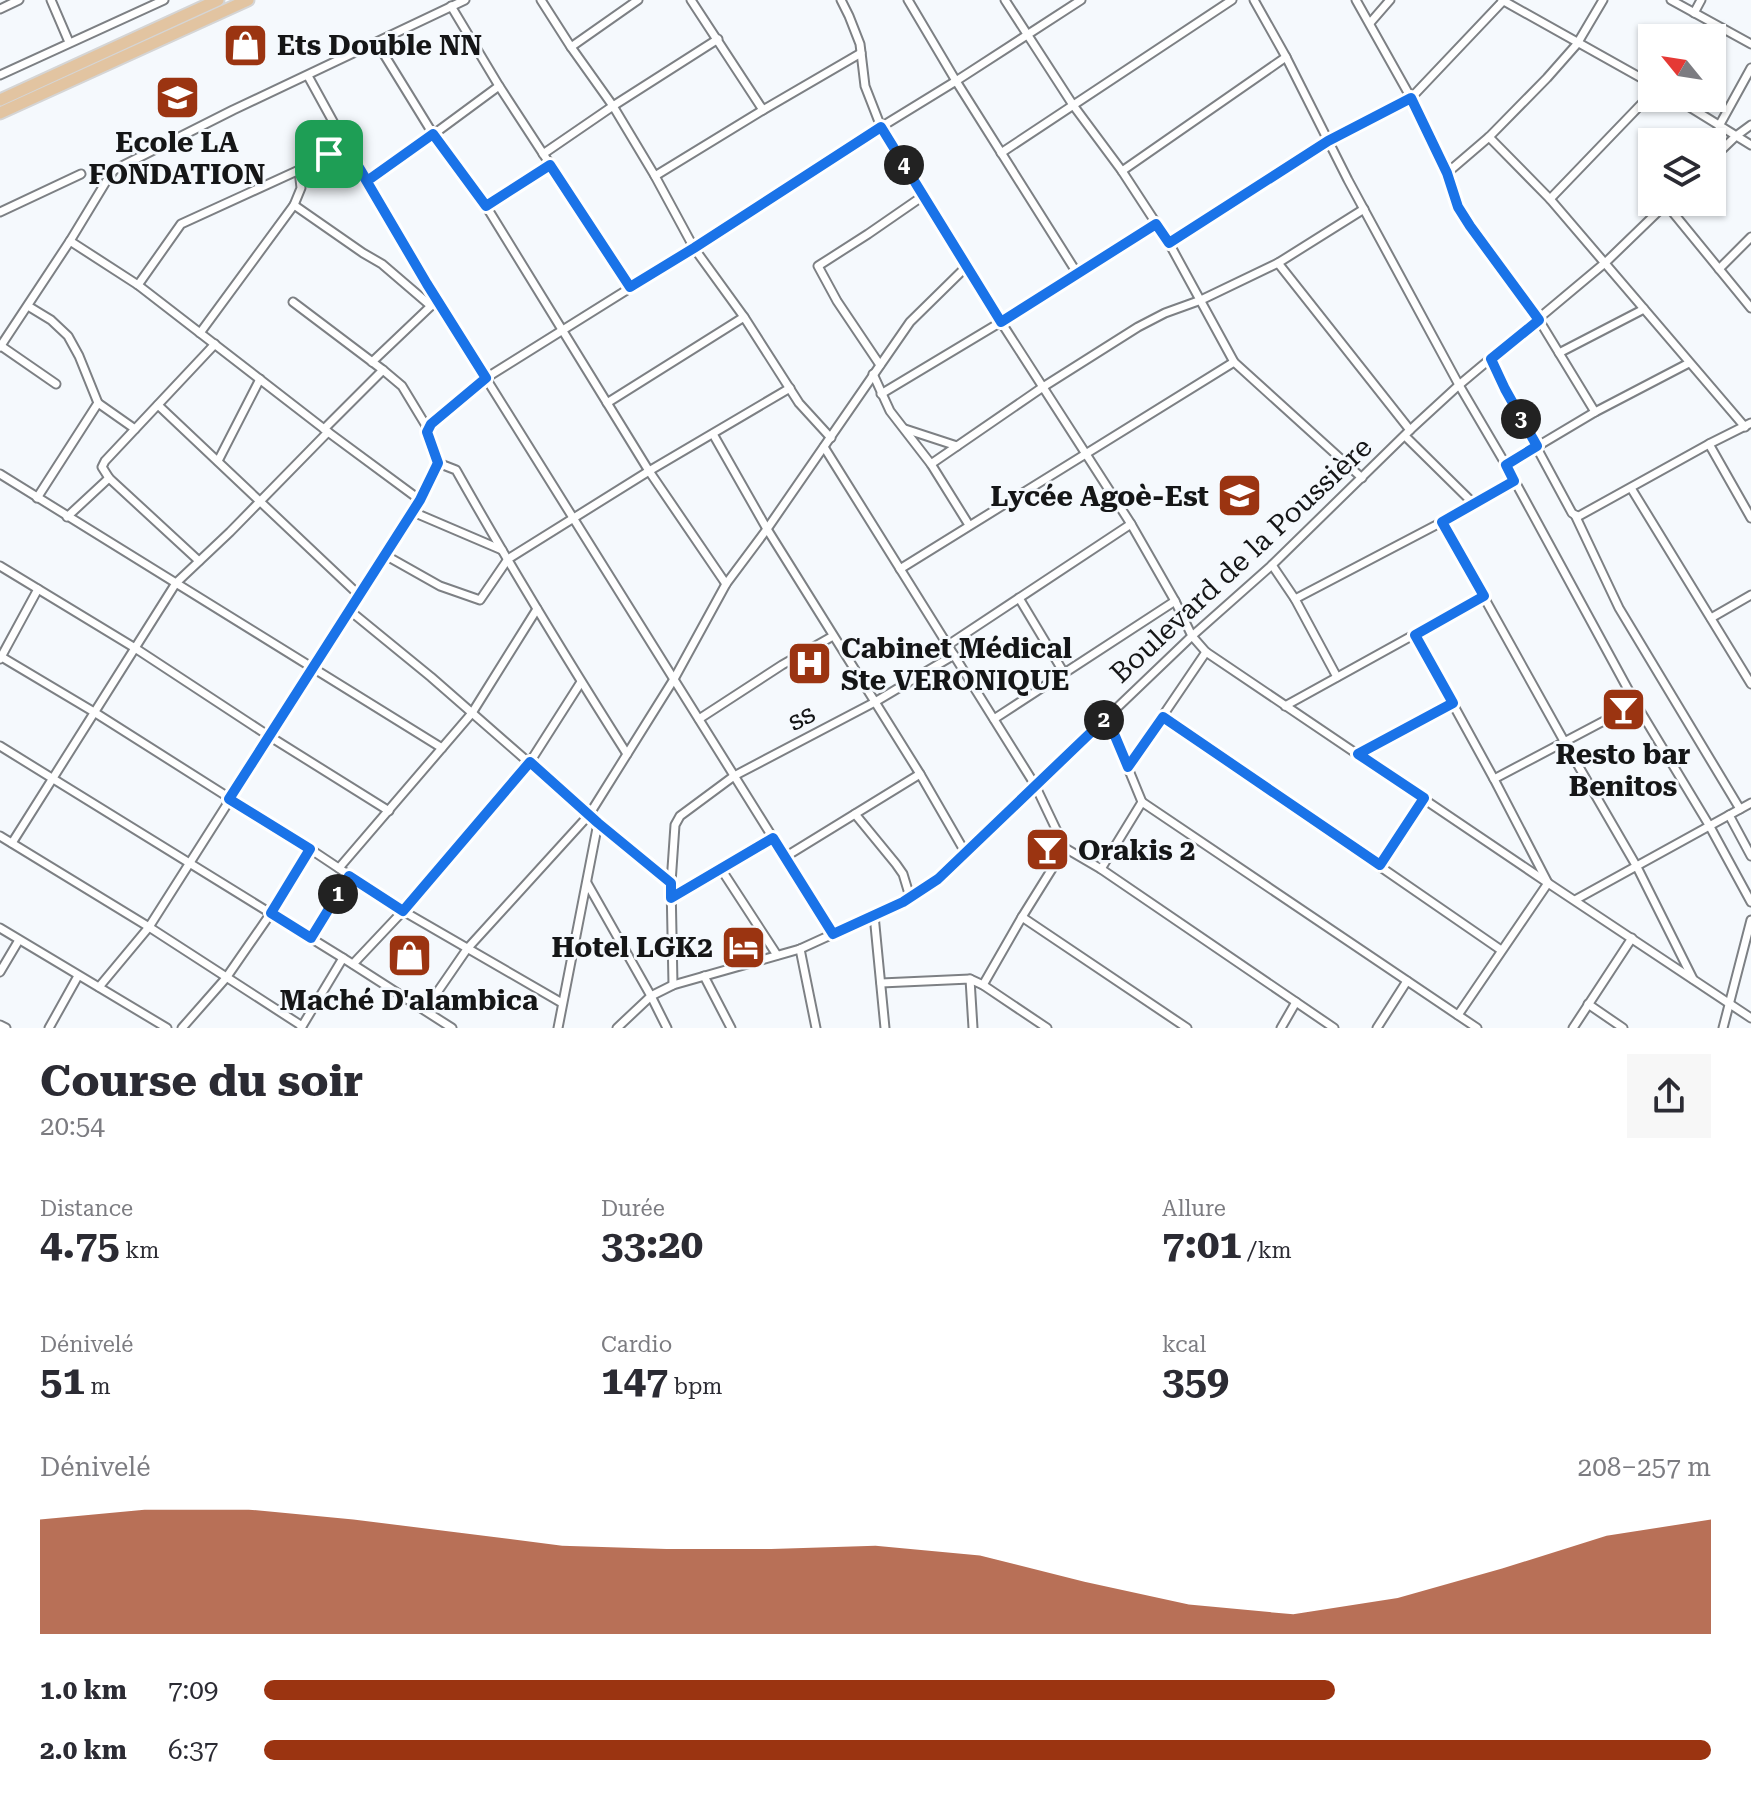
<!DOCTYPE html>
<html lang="fr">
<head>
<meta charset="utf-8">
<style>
	body { margin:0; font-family:"Roboto Serif",serif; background:#f7f7f7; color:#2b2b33; height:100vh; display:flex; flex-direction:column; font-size:30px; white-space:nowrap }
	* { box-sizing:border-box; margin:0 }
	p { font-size:26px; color:#7c7c81 }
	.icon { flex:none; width:44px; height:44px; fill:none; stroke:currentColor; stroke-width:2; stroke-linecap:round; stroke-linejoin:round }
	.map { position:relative; height:1028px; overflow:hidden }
	.side { display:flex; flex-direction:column; background:#fff; flex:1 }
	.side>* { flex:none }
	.needle { width:52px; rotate:300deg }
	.fabs { position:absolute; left:1638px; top:24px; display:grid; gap:16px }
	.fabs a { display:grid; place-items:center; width:88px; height:88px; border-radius:0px; background:#fff; box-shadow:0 2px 6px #0004; font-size:40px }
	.pin { position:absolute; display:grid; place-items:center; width:68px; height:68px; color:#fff; margin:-34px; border-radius:16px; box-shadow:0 4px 12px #0006 }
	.km { position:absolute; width:40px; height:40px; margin:-20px; border-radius:50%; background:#222; color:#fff; font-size:22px; line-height:40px; text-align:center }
	.round { display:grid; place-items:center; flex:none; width:84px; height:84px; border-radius:0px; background:#f7f7f7 }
	.overview { display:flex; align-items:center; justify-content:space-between; height:136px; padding:0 40px }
	h1 { font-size:44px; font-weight:700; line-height:60px }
	.figures { display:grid; grid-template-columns:repeat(3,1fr); gap:12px; height:136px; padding:8px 40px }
	.figures div { display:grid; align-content:center }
	.figures b { font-size:40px; font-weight:700 }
	.figures small { font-size:22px; font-weight:400 }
	.figures p { font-size:22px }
	.chart { height:224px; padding:16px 40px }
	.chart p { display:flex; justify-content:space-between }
	.chart svg { width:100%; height:144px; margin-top:8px; fill:#9b3411; opacity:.7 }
	ul { padding:0 40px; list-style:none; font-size:26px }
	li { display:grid; grid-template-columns:128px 96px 1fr; align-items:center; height:60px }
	li i { height:20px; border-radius:10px; background:#9b3411 }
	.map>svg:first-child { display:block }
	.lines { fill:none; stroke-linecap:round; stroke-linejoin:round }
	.minor-casing { stroke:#7d8084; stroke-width:11 }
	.primary-casing { stroke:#d5d5d5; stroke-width:15 }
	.minor { stroke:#fff; stroke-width:7 }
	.primary { stroke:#e2c4a1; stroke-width:11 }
	.route-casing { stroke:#fff; stroke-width:16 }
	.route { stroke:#1a73e8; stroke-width:10 }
	.labels { text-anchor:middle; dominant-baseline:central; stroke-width:6; stroke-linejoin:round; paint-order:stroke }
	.poi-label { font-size:28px; font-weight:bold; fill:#151617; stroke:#f5f9fd; text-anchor:start }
	.street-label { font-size:28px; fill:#151617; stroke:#f5f9fd }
</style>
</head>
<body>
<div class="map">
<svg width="1751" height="1028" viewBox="0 0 1751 1028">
	<rect width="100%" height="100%" fill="#f5f9fd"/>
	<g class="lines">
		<defs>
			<g id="minor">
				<polyline points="51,0 69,42"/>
				<polyline points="541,0 571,47 613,106 655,176 694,248 744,317 799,403 831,438"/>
				<polyline points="691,0 763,110"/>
				<polyline points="841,0 849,16 860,44 865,86 881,127 1001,322 1131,524 1175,601 1192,636 1206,652 1548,883 1751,1018"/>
				<polyline points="908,0 956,81 1077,273"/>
				<polyline points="1005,0 1073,105 1122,171 1169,243 1234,362 1362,478"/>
				<polyline points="1254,0 1286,57 1348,180 1459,385 1506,465 1636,704 1709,825 1751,902"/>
				<polyline points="1356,0 1411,98 1447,173 1458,207 1470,226 1539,320 1595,412"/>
				<polyline points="1502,0 1652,84"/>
				<polyline points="1671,0 1751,44"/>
				<polyline points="451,6 499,86 630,287"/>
				<polyline points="0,9 19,0"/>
				<polyline points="1694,13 1701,0"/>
				<polyline points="1370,23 1390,0"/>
				<polyline points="377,43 433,134 486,206 649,471 726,584"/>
				<polyline points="571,47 638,0"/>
				<polyline points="0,75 164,0"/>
				<polyline points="308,76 353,158 427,284 833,934"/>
				<polyline points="1675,98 1751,145"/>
				<polyline points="1719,126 1751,68"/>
				<polyline points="1489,137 1550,199 1745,427"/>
				<polyline points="1001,153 1232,0"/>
				<polyline points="329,154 353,158"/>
				<polyline points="543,154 613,106 718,39"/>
				<polyline points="1712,159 1736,136 1751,125"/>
				<polyline points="1122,171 1286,57"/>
				<polyline points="1447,173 1489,137 1547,78 1577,44 1603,0"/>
				<polyline points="655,176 763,110 861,53"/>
				<polyline points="367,181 419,145 499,86"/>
				<polyline points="1550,199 1652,93"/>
				<polyline points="1666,204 1751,308"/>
				<polyline points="294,205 363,253 382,264 431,306"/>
				<polyline points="486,206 550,165"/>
				<polyline points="0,212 81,174"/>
				<polyline points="70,241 138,285 328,432 420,500"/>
				<polyline points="1169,243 1328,141 1411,98 1503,1"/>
				<polyline points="1278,263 1410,430"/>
				<polyline points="1719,269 1751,237"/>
				<polyline points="138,285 181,224 299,170 329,154 344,142"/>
				<polyline points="28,306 51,320 68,336 79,356 98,403 135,429"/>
				<polyline points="200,333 294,205 301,188 299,170"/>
				<polyline points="1,346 56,384"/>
				<polyline points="0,347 70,241 107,180 114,170 233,110 465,0"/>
				<polyline points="1559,353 1644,309"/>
				<polyline points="1491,359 1505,389 1572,513 1575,515 1619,608 1740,809"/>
				<polyline points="372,362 433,304"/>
				<polyline points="880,365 837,301 818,266 868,234 923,196"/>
				<polyline points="873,374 890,411 931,464 969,525"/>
				<polyline points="881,394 1001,322 1156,224"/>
				<polyline points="607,403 744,317"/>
				<polyline points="158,405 359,595"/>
				<polyline points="324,429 383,370"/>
				<polyline points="905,429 957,446"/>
				<polyline points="427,432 431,424 440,416 486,378 694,248 881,127 956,81 1081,0"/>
				<polyline points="713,434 767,529 920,774 965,852"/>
				<polyline points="1405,436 1473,503"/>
				<polyline points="1709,444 1751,518"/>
				<polyline points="824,447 1035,785 1065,848 1101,869 1334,1028"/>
				<polyline points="218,461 260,379"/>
				<path d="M438,463L456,470C510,566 568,661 627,754"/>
				<polyline points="931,464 1043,387 1138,327 1165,313 1201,300 1278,263 1364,209"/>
				<polyline points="1506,465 1595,412 1689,363"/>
				<polyline points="0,474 442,748"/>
				<polyline points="1631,488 1751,684"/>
				<polyline points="37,498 98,403"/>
				<polyline points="413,512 502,550"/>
				<polyline points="1575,515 1579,516 1709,444 1751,423"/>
				<polyline points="67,517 109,478"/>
				<polyline points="1442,522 1564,741 1637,867 1693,979"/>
				<polyline points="385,555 440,586 480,600 508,559 649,471 790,388"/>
				<polyline points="199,561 109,478 102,467 105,461 215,344"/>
				<polyline points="1272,565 1295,599 1442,522 1514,481"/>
				<polyline points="0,566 135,648 269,736 389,811"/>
				<polyline points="900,569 1234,362"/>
				<polyline points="1019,598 1064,673"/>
				<polyline points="1295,599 1337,677"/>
				<polyline points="349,610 431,677 598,823 671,883"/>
				<polyline points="1711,618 1751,595"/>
				<polyline points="1415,635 1494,779 1548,883 1458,1015"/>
				<polyline points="948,645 1131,524"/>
				<polyline points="0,656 94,712 310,849 403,911 562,1003"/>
				<polyline points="0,659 38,589"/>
				<polyline points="1285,706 1484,596"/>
				<polyline points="1163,717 1501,950"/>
				<polyline points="699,719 782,665 833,636"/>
				<polyline points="994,719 1175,601"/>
				<polyline points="0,746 343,958 452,1028"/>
				<polyline points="1358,754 1453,703"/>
				<polyline points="1128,767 1206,652"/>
				<polyline points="1494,779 1636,704"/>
				<polyline points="1142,802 1477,1028"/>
				<polyline points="855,814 896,864 903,874 910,897"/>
				<polyline points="1729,815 1751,856"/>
				<polyline points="0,836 149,927 302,1026"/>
				<polyline points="12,843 176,583 230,532 328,432"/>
				<polyline points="785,857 920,774"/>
				<polyline points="1380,865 1424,798"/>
				<polyline points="339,868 472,713 537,609"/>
				<polyline points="721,869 777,955"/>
				<polyline points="1101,869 1142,802 1107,717"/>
				<polyline points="587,883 651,996 667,1028"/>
				<polyline points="671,898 773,838"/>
				<polyline points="1575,900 1751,803"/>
				<polyline points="874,915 885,1028"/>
				<polyline points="1022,917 1187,1028"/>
				<polyline points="0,928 167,1028"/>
				<polyline points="311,938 349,876"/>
				<polyline points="800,949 816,1028"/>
				<polyline points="353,964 403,911 530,762 581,682"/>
				<polyline points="0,972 19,940"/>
				<polyline points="704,976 731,1028"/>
				<polyline points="970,979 973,1028"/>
				<polyline points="881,983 970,979 983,985 1047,1028"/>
				<polyline points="673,985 671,883 675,825 680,816 734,776 875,702 954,655"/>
				<polyline points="983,985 1022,917 1065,848"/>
				<polyline points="99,987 149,927 413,512 438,463 425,424 402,386 383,370 293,302"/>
				<polyline points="1588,1004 1623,1028"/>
				<polyline points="425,1010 467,949 589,815 674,679 726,584 767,529 910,322 966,267"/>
				<polyline points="0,1025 6,1028"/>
				<polyline points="49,1028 78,976"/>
				<polyline points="182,1028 226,978 271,913 310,849"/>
				<polyline points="301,1028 343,958"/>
				<polyline points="558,1028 598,823"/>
				<polyline points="617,1028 651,996 673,985 800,949 903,902 938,879 1192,636 1272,565 1410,430 1459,385 1606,262 1668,202"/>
				<polyline points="1281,1028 1296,1002"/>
				<polyline points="1377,1028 1407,981"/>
				<polyline points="1573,1028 1632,938"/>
				<polyline points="1723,1028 1751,920"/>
			</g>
			<g id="primary">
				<polyline points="0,100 218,0"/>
				<polyline points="0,113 248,0"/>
			</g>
		</defs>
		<use href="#minor" class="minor-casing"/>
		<use href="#primary" class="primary-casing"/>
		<use href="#minor" class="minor"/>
		<use href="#primary" class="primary"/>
	</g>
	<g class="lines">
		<defs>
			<polyline id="route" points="329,154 353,158 427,284 486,378 431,424 427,432 438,463 420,500 229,799 310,849 271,913 311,938 349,876 403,911 530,762 598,823 671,883 671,898 773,838 833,934 903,902 938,879 1107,717 1128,767 1163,717 1380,865 1424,798 1358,754 1453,703 1415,635 1484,596 1442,522 1514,481 1506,465 1537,446 1505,389 1491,359 1539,320 1470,226 1458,207 1447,173 1411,98 1328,141 1169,243 1156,224 1001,322 881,127 694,248 630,287 550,165 486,206 433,134 367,181 344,142 329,154"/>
		</defs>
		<use href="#route" class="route-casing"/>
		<use href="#route" class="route"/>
	</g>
	<defs>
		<symbol id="shop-square" viewBox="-11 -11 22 22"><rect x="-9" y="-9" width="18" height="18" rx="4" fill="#9b3411" stroke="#f5f9fd"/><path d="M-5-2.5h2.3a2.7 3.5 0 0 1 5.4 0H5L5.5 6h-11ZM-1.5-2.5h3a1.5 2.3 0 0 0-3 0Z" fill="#fff"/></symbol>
		<symbol id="school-square" viewBox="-11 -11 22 22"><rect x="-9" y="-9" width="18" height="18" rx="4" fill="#9b3411" stroke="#f5f9fd"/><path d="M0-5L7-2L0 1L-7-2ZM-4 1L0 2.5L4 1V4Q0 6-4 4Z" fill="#fff"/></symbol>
		<symbol id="hospital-square" viewBox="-11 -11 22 22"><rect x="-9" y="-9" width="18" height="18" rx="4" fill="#9b3411" stroke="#f5f9fd"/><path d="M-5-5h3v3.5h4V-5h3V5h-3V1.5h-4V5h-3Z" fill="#fff"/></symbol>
		<symbol id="bar-square" viewBox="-11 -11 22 22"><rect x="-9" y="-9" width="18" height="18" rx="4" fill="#9b3411" stroke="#f5f9fd"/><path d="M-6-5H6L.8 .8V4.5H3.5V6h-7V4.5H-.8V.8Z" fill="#fff"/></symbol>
		<symbol id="hotel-square" viewBox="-11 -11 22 22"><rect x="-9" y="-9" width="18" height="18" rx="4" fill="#9b3411" stroke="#f5f9fd"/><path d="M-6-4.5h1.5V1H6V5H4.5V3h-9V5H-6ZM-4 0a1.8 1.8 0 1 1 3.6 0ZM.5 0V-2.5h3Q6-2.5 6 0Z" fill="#fff"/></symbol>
	</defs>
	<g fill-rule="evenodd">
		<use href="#shop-square" x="220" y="20" width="51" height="51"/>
		<use href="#school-square" x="152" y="72" width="51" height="51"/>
		<use href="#school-square" x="1214" y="470" width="51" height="51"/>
		<use href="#hospital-square" x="784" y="638" width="51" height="51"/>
		<use href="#bar-square" x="1598" y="684" width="51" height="51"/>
		<use href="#bar-square" x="1022" y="824" width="51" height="51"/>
		<use href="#hotel-square" x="718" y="922" width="51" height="51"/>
		<use href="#shop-square" x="384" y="930" width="51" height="51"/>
	</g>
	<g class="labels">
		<g class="poi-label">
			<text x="277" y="45">Ets Double NN</text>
			<text x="177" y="142" text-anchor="middle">Ecole LA<tspan x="177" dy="32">FONDATION</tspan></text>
			<text x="1209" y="496" text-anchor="end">Lycée Agoè-Est</text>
			<text x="841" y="648">Cabinet Médical<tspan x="841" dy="32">Ste VERONIQUE</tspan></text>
			<text x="1623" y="754" text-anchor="middle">Resto bar<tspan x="1623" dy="32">Benitos</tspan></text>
			<text x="1078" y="850">Orakis 2</text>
			<text x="713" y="947" text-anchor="end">Hotel LGK2</text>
			<text x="409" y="1000" text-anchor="middle">Maché D'alambica</text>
		</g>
		<g class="street-label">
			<text transform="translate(1241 560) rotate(-43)">Boulevard de la Poussière</text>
			<text transform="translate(801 717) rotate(-28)">ss</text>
		</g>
	</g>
</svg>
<div class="fabs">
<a><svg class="needle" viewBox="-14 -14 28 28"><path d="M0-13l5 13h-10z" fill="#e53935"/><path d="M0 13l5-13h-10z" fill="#7c7c81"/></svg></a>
<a><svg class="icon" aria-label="layers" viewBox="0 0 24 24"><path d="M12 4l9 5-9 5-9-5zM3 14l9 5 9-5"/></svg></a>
</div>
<div class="pin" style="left:329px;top:154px;background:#1e9e55"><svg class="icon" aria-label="arrive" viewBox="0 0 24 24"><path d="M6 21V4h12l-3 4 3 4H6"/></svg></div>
<b class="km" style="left:338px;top:894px">1</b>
<b class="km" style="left:1104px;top:720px">2</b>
<b class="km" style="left:1521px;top:419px">3</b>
<b class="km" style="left:904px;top:165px">4</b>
</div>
<section class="side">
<div class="overview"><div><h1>Course du soir</h1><p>20:54</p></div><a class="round"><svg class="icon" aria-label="share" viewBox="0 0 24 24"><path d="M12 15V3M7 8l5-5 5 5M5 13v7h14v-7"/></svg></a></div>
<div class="figures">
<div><p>Distance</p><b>4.75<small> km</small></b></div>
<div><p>Durée</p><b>33:20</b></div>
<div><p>Allure</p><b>7:01<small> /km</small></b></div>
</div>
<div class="figures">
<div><p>Dénivelé</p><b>51<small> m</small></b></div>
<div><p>Cardio</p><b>147<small> bpm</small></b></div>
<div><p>kcal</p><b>359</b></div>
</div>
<div class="chart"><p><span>Dénivelé</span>208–257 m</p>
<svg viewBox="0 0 160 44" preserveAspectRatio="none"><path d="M0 44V9L10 6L20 6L30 9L40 13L50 17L60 18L70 18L80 17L90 20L100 28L110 35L120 38L130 33L140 24L150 14L160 9V44z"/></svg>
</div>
<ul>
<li><b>1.0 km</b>7:09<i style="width:74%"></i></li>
<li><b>2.0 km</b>6:37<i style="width:100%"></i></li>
</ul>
</section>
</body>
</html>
